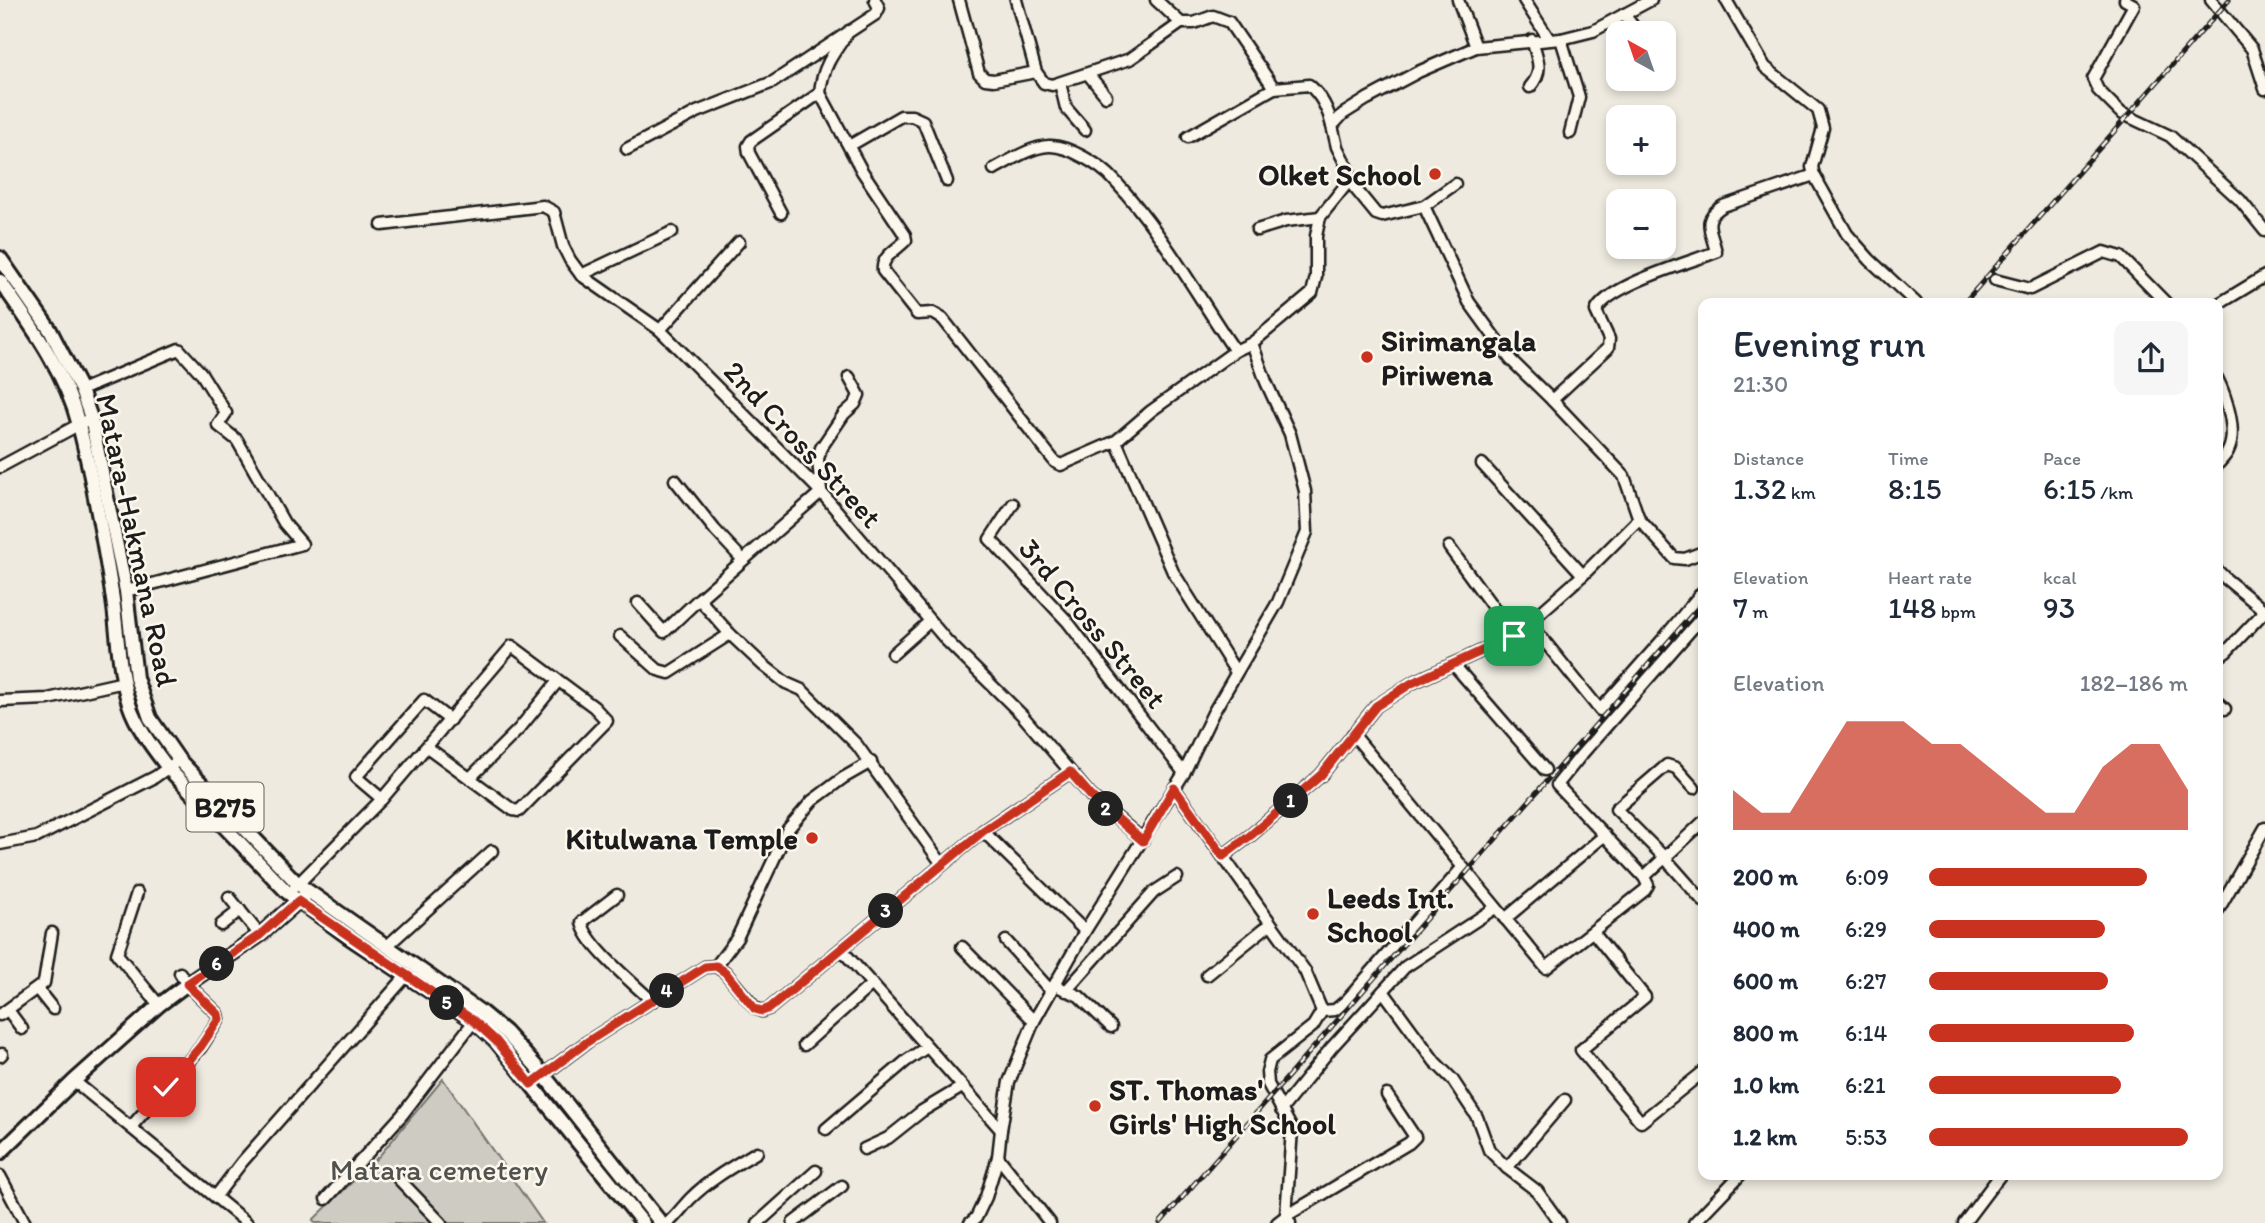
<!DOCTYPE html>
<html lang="en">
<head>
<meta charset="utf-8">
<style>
	body { margin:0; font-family:Itim,sans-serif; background:#f6f6f7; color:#1f2937; height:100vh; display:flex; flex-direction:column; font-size:26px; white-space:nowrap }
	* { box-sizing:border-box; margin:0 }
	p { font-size:23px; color:#747a83 }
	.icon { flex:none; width:38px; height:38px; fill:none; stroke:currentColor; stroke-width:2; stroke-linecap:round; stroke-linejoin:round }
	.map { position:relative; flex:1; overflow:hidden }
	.drawer { position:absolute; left:1698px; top:298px; width:525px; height:882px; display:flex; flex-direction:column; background:#fff; border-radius:14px; box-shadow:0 4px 10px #0003 }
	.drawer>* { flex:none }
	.needle { width:46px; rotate:320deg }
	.fabs { position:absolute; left:1606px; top:21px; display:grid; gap:14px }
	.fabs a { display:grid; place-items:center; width:70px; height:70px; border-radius:14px; background:#fff; box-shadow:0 4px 10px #0003; font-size:35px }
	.pin { position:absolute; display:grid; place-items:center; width:60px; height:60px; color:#fff; margin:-30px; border-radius:14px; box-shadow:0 4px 10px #0006 }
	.km { position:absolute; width:35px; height:35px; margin:-18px; border-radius:50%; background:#222; color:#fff; font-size:19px; line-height:35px; text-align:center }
	.round { display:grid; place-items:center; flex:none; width:74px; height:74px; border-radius:14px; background:#f6f6f7 }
	.overview { display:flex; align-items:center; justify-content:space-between; height:119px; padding:0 35px }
	h1 { font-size:38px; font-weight:600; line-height:52px }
	.stats { display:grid; grid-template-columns:repeat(3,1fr); gap:10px; height:119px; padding:7px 35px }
	.stats div { display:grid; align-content:center }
	.stats b { font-size:30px; font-weight:600 }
	.stats small { font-size:19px; font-weight:400 }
	.stats p { font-size:19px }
	.chart { height:196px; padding:14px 35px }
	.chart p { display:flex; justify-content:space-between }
	.chart svg { width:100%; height:126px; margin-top:7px; fill:#c8321e; opacity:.7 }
	ul { padding:0 35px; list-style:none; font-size:23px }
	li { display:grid; grid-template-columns:112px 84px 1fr; align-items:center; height:52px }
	li i { height:18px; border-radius:9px; background:#c8321e }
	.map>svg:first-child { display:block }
	.green { fill:#ceccc2; stroke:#75746f; stroke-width:2 }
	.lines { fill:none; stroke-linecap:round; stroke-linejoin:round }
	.minor-casing { stroke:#1c1c1c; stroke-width:15 }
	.major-casing { stroke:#1c1c1c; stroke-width:18 }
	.minor { stroke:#fbf7ec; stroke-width:10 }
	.major { stroke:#fbf7ec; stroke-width:12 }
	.rail-casing { stroke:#1c1c1c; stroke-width:5 }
	.rail { stroke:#fbf7ec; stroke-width:2.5; stroke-dasharray:8; stroke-linecap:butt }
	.route-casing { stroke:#fff; stroke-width:14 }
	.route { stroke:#c8321e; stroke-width:9 }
	.poi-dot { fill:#c8321e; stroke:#fbf7ec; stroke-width:2.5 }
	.labels { text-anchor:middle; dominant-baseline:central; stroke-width:5; stroke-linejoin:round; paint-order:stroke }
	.shield { fill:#fbf7ec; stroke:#5f5e5a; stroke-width:2 }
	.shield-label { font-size:28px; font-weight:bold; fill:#1c1c1c }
	.poi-label { font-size:30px; font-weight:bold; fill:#1c1c1c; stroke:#fbf7ec; text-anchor:start }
	.street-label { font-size:30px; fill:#1c1c1c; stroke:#fbf7ec }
	.park-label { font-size:30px; fill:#51514e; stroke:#fbf7ec }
</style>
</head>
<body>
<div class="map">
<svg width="2265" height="1223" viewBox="0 0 2265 1223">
	<rect width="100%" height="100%" fill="#eeeadf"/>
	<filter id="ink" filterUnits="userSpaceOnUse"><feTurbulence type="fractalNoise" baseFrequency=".0143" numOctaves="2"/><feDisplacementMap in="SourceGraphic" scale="14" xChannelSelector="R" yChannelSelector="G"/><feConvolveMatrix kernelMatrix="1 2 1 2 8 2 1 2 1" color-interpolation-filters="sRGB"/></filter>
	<g filter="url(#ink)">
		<polygon class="green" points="443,1079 543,1223 316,1223 313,1220 380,1155"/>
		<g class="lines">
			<defs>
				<g id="minor">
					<polyline points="959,0 979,73 985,79 994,80 1036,72"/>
					<polyline points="1016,0 1036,72 1044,83 1052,85 1130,59 1181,23"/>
					<polyline points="1156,0 1181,23 1194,23 1213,16 1229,22 1274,88"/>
					<polyline points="1458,0 1476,47"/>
					<polyline points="1524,0 1549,39"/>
					<polyline points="1726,0 1765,67 1818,110 1823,128 1812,167 1814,175 1847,234 1870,260 1916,303"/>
					<polyline points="2125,0 2134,5 2093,79 2098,90 2121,113 2170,136 2240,200 2265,231"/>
					<polyline points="2211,0 2252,49 2265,89"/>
					<polyline points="1624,14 1636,30"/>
					<path d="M849,31C834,52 822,67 820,93L862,171L905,235L906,240C897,250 881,256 883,271L917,314L933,313L943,319L1055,462L1061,465L1116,441L1173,572L1236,672"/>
					<polyline points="1561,39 1579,97 1570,133"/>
					<polyline points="1088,74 1106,96"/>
					<polyline points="1060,83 1066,108 1085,130"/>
					<path d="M1530,87C1544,71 1538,60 1532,40"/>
					<path d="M1188,137L1274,88L1309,85C1321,95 1329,111 1332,126"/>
					<polyline points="849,146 901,116 912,116 923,121 947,181"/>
					<polyline points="627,149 697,112 773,82 876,14 879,8 875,0"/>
					<path d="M994,169C1011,160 1030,147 1049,146C1068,145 1102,166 1114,180C1162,231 1196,294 1235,351"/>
					<polyline points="1349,181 1376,214 1382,216 1424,206 1469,302 1511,360 1552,400 1624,476 1639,519 1674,558 1685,559 1703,552"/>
					<polyline points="1424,206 1455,184"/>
					<polyline points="781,213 749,153 748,146 751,141 820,93"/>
					<polyline points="382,225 543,206 554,212 563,246 570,260 581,275 660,330 821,492 947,641 1022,715 1091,796 1143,840"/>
					<polyline points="1257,230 1286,221 1320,217"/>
					<polyline points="581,275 672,232"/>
					<polyline points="1995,280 2030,289 2104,252 2121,257 2166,303"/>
					<polyline points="2217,305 2265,276"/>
					<polyline points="660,330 739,242"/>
					<path d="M2217,378C2226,396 2238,432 2228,451C2226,456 2221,460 2217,465"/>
					<polyline points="81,390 179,349 201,373 226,413 218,425 237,440 284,523 302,544 126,591"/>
					<path d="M1552,400L1608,348L1609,339L1596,311C1608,285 1688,263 1716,252C1711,230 1701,219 1723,206L1814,175"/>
					<polyline points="1116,441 1151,411 1235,351 1252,343"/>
					<polyline points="1482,464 1583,575"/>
					<polyline points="0,467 91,418"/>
					<polyline points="675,480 715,530 743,560"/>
					<polyline points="1013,504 990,539 1067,621 1184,773"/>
					<polyline points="1449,547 1514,636"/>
					<polyline points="2217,570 2226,579 2265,611"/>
					<polyline points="699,599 730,634 763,665 786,683 802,690 857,745 942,864"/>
					<polyline points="638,603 664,632 699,599 821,492 818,459 821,448 844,414 855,404 859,395 849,377"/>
					<polyline points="1529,622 1600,710 1664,638 1703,591"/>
					<polyline points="620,636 658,670 669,673 730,634"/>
					<polyline points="893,654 930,621"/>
					<polyline points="2217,658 2226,652 2265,611"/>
					<polyline points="1454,665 1545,770"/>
					<polyline points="0,701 48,699 124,682"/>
					<polyline points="2217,702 2225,709"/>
					<polyline points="1353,734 1546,968 1645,890 1648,885 1644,877 1557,785 1582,754 1703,616"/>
					<polyline points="470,778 519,729 558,681"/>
					<polyline points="1174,788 1305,971 1322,1011 1313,1026 1270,1060 1267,1072 1268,1084 1292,1129 1286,1216 1290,1223"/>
					<polyline points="1694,788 1676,768 1667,765 1616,809 1664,857 1703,901"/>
					<polyline points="382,799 356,777 424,700 450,720"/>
					<polyline points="983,831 1085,931"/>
					<polyline points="0,844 37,837 155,777 179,760"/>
					<polyline points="1223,856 1251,835 1321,775 1376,706 1412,683 1514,636 1583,575 1639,519"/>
					<polyline points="1644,877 1703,822"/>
					<polyline points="295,887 382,799 512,646 594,707 607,721 519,811 513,810 427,747"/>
					<polyline points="137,893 117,954 159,1005"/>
					<path d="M617,895L582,922C585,944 634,984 652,1001"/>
					<polyline points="229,897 260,935"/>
					<polyline points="2217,912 2265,828"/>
					<polyline points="1505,919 1605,835"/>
					<polyline points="221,925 240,910"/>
					<polyline points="1593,932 1645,997 1581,1050 1641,1122 1703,1072"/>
					<polyline points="1006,941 1051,991"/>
					<polyline points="387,946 492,851"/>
					<polyline points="962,947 1034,1021"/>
					<polyline points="841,949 1001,1130"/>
					<polyline points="716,966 737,938 788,829 812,801 843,778 871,762"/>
					<polyline points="1207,975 1270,924"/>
					<polyline points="1061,988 1079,996 1111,1027"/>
					<polyline points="37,989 53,1009"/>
					<polyline points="1066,991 1154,892 1177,877"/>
					<polyline points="1383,991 1435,1062 1452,1079 1477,1117 1489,1150 1507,1168 1537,1191 1560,1223"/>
					<polyline points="8,1010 22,1029"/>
					<polyline points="1322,1011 1335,1010 1347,1000 1462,868"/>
					<polyline points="0,1015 44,983 52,933"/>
					<polyline points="804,1045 872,984"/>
					<polyline points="0,1056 2,1054"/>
					<polyline points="74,1081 247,1223"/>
					<polyline points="531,1084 587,1042 705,967 716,966 725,972 755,1008 762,1011 770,1008 983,831 1070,772"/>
					<polyline points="1281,1110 1332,1047 1405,967 1495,908"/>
					<polyline points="131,1127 201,1047 219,1019 218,1014 187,984 180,973"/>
					<polyline points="826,1129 906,1061 927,1047"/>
					<polyline points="864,1149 888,1138 922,1111 962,1087"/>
					<polyline points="998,1157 1050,1223"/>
					<polyline points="1507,1168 1565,1100"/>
					<polyline points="393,1173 441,1223"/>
					<polyline points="0,1176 25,1223"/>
					<polyline points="216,1196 242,1162 407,975"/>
					<polyline points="326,1199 402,1115 474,1021"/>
					<path d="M668,1223C677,1215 683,1206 691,1198C710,1179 734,1166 757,1152"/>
					<polyline points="758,1223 816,1171"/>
					<polyline points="793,1223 842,1186"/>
					<polyline points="970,1223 976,1218 986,1197 998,1157 1001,1130 1009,1082 1034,1021 1085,931 1184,773 1213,713 1278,602 1307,532 1305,491 1290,434 1266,382 1252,343 1312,293 1316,277 1316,236 1320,217 1349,181 1350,173 1337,147 1332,126 1343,114 1367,99 1418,72 1476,47 1561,39 1593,31 1651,0"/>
					<polyline points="1277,1223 1286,1216 1409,1143 1415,1137 1387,1095"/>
					<polyline points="1694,1223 1741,1174"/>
					<polyline points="1964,1223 2001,1174"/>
				</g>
				<g id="major">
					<polyline points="0,258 50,330 81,390 91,418 126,591 136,678 150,718 179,760 298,884 481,1012 505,1032 543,1074 661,1223"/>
					<path d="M0,281C31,325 65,371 79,425C93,479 103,538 112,593C118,630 118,669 129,704C137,728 153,748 168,768L288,893L347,936L474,1021L496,1041L643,1223"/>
					<polyline points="0,1153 74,1081 159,1005 187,984 260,935 304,896"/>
				</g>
			</defs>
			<use href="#minor" class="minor-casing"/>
			<use href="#major" class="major-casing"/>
			<use href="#minor" class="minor"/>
			<use href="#major" class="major"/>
			<defs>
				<g id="rail">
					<polyline points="1964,303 2229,0"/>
					<polyline points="1160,1223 1703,602"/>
				</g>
			</defs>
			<use href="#rail" class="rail-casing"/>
			<use href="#rail" class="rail"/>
		</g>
	</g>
	<g class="lines" filter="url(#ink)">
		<defs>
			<polyline id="route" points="166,1087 201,1046 219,1019 218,1014 187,984 260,935 298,901 474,1021 496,1041 531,1084 587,1042 705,967 716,966 725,972 755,1009 762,1011 770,1008 983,831 1070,772 1091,796 1143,841 1174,788 1223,856 1251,835 1321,775 1376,706 1412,683 1514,636"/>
		</defs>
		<use href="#route" class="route-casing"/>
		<use href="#route" class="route"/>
	</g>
	<g class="poi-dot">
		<circle cx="1435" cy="174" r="7"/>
		<circle cx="1367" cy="357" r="7"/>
		<circle cx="812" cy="838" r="7"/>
		<circle cx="1313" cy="914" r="7"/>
		<circle cx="1095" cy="1106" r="7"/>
	</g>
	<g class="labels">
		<rect class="shield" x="186.5" y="782.5" width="77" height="49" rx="5"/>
		<g class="shield-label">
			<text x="225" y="807">B275</text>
		</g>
		<g class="poi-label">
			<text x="1421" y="174" text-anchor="end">Olket School</text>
			<text x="1381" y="340">Sirimangala<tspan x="1381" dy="34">Piriwena</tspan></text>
			<text x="798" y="838" text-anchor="end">Kitulwana Temple</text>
			<text x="1327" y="897">Leeds Int.<tspan x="1327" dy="34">School</tspan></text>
			<text x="1109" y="1089">ST. Thomas'<tspan x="1109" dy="34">Girls' High School</tspan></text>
		</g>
		<g class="street-label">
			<text transform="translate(803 444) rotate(47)">2nd Cross Street</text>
			<text transform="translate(137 540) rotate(78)">Matara-Hakmana Road</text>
			<text transform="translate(1093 623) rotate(50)">3rd Cross Street</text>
		</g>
		<g class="park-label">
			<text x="439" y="1169">Matara cemetery</text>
		</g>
	</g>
</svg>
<div class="fabs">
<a><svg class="needle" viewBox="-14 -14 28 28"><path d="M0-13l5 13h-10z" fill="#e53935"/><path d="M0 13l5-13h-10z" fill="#747a83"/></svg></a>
<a>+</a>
<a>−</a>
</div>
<div class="pin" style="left:1514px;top:636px;background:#1e9e55"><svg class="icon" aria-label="arrive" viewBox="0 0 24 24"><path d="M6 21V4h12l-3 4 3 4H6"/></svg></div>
<div class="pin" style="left:166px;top:1087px;background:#d93025"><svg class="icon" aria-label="check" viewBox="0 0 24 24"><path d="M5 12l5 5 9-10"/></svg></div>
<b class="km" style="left:1291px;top:801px">1</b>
<b class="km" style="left:1106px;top:809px">2</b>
<b class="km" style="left:886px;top:911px">3</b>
<b class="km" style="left:667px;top:991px">4</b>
<b class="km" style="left:447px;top:1003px">5</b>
<b class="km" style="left:217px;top:964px">6</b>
<section class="drawer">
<div class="overview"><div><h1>Evening run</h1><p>21:30</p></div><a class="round"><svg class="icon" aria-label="share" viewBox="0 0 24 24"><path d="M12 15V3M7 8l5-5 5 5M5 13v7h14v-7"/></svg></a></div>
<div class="stats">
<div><p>Distance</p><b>1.32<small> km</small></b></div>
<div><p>Time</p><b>8:15</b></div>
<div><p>Pace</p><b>6:15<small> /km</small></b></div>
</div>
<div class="stats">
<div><p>Elevation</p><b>7<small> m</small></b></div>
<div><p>Heart rate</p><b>148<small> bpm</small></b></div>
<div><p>kcal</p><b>93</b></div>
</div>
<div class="chart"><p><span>Elevation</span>182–186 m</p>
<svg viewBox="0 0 160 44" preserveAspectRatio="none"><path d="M0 44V30L10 38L20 38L30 22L40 6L50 6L60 6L70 14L80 14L90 22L100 30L110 38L120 38L130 22L140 14L150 14L160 30V44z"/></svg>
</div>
<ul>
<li><b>200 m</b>6:09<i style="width:84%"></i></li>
<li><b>400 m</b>6:29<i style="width:68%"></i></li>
<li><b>600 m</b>6:27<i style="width:69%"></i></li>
<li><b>800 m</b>6:14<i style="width:79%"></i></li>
<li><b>1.0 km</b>6:21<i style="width:74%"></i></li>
<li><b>1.2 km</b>5:53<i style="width:100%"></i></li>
</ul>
</section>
</div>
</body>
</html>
